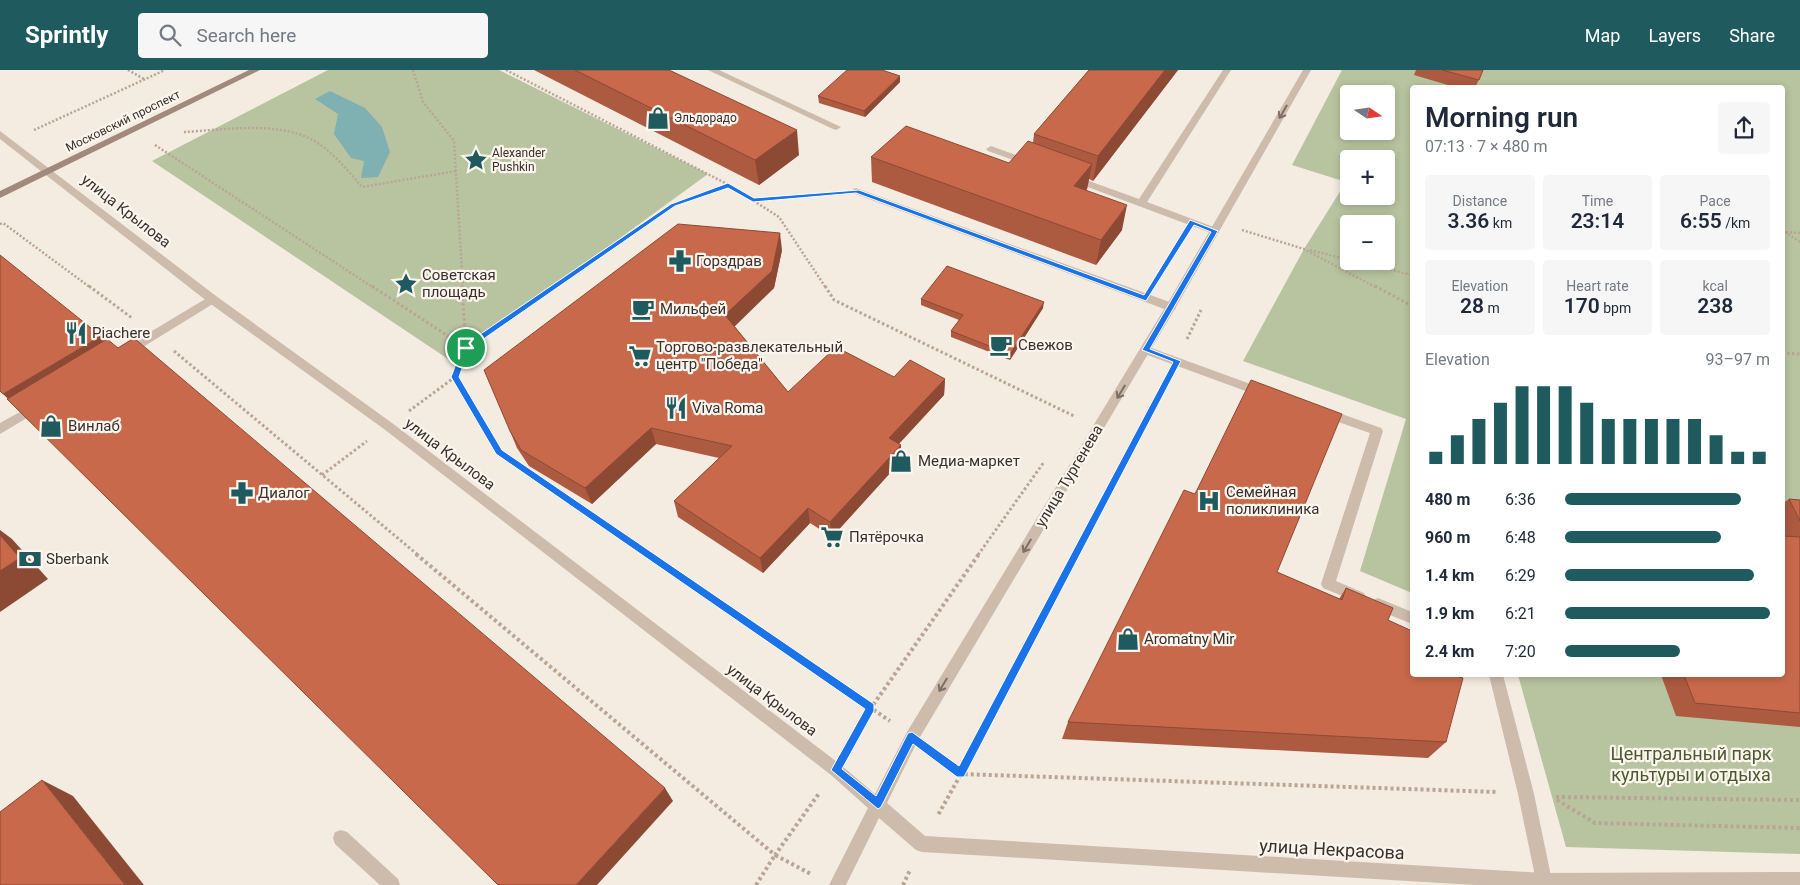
<!DOCTYPE html>
<html lang="en">
<head>
<meta charset="utf-8">
<style>
	body { margin:0; font-family:Roboto,sans-serif; background:#f6f6f7; color:#1f2937; height:100vh; display:flex; flex-direction:column; font-size:19px; white-space:nowrap }
	* { box-sizing:border-box; margin:0 }
	p { font-size:16px; color:#747a83 }
	.icon { flex:none; width:28px; height:28px; fill:none; stroke:currentColor; stroke-width:2; stroke-linecap:round; stroke-linejoin:round }
	.map { position:relative; flex:1; overflow:hidden }
	.panel { position:absolute; left:1410px; top:15px; width:375px; height:592px; display:flex; flex-direction:column; background:#fff; border-radius:5px; box-shadow:0 2px 8px #0003 }
	.panel>* { flex:none }
	.needle { width:32px; rotate:103deg }
	.controls { position:absolute; left:1340px; top:15px; display:grid; gap:10px }
	.controls a { display:grid; place-items:center; width:55px; height:55px; border-radius:5px; background:#fff; box-shadow:0 2px 8px #0003; font-size:25px }
	.pin { position:absolute; display:grid; place-items:center; width:42px; height:42px; color:#fff; margin:-21px; border:2px solid #fff; border-radius:50%; box-shadow:0 1px 5px #0007 }
	.round { display:grid; place-items:center; flex:none; width:52px; height:52px; border-radius:5px; background:#f6f6f7 }
	.headline { display:flex; align-items:center; justify-content:space-between; height:85px; padding:0 15px }
	h1 { font-size:28px; font-weight:600; line-height:38px }
	.metrics { display:grid; grid-template-columns:repeat(3,1fr); gap:8px; height:85px; padding:5px 15px }
	.metrics div { display:grid; align-content:center; border-radius:5px; background:#f6f6f7; text-align:center }
	.metrics b { font-size:21px; font-weight:600 }
	.metrics small { font-size:14px; font-weight:400 }
	.metrics p { font-size:14px }
	.chart { height:140px; padding:10px 15px }
	.chart p { display:flex; justify-content:space-between }
	.chart svg { width:100%; height:90px; margin-top:5px; stroke:#1f5a5e; stroke-width:6 }
	ul { padding:0 15px; list-style:none; font-size:16px }
	li { display:grid; grid-template-columns:80px 60px 1fr; align-items:center; height:38px }
	li i { height:12px; border-radius:6px; background:#1f5a5e }
	header { display:flex; align-items:center; gap:30px; box-sizing:border-box; height:70px; padding:0 25px; background:#1f5a5e; color:#fff }
	header strong { font-size:24px }
	nav { display:flex; gap:28px; margin-inline-start:auto; font-size:18px }
	.search { width:350px; height:45px; background:#f6f6f7; display:flex; align-items:center; gap:12px; box-sizing:border-box; padding:0 18px; border-radius:5px; color:#747a83; font-size:19px }
	.map>svg:first-child { display:block }
	.green { fill:#b8c4a0; fill-rule:evenodd }
	.water { fill:#7fb0b2 }
	.lines { fill:none; stroke-linecap:round; stroke-linejoin:round }
	.path-far2 { stroke:#b9a596; stroke-width:2.5; stroke-dasharray:2 2; stroke-linecap:butt }
	.path-far1 { stroke:#b9a596; stroke-width:3; stroke-dasharray:2.5 2.5; stroke-linecap:butt }
	.path { stroke:#b9a596; stroke-width:4; stroke-dasharray:3 3; stroke-linecap:butt }
	.lane { fill:#cdbbac; fill-rule:evenodd }
	.street { fill:#cdbbac; fill-rule:evenodd }
	.secondary { fill:#a18a7d; fill-rule:evenodd }
	.wall { fill:#ac5a40 }
	.shaded-wall { fill:#8c4a34 }
	.building { fill:#c8694b; stroke:#8c4a34 }
	.oneway { stroke:#7d6f65 }
	.route { fill:#1a73e8; stroke:#fff; fill-rule:evenodd }
	.labels { text-anchor:middle; dominant-baseline:central; stroke-width:4.5; stroke-linejoin:round; paint-order:stroke }
	.far-poi-label { font-size:12px; fill:#3b302b; stroke:#fbf5ee; text-anchor:start }
	.far-street-label { font-size:12px; fill:#3b302b; stroke:#fbf5ee }
	.street-label { font-size:15px; fill:#3b302b; stroke:#fbf5ee }
	.poi-label { font-size:15px; fill:#3b302b; stroke:#fbf5ee; text-anchor:start }
	.near-park-label { font-size:18px; fill:#4a5a2e; stroke:#fbf5ee }
	.near-street-label { font-size:18px; fill:#3b302b; stroke:#fbf5ee }
</style>
</head>
<body>
<header>
<strong>Sprintly</strong>
<div class="search"><svg class="icon" aria-label="search" viewBox="0 0 24 24"><circle cx="10" cy="10" r="6"/><path d="M15 15l6 6"/></svg>Search here</div>
<nav><a>Map</a><a>Layers</a><a>Share</a></nav>
</header>
<div class="map">
<svg width="1800" height="815" viewBox="0 0 1800 815">
	<rect width="100%" height="100%" fill="#f4ebe1"/>
	<g class="green">
		<polygon points="328,0 499,0 708,104 451,291 152,91"/>
		<path d="M1342,0H1800V784L1566,777L1518,605H1782V18H1412V523L1360,501L1406,349L1243,291L1304,179L1346,112L1292,95ZM1349,24H1386V61H1349ZM1349,89H1386V126H1349ZM1349,154H1386V191H1349Z"/>
	</g>
	<polygon class="water" points="330,21 365,38 382,57 390,82 378,107 361,108 364,91 351,88 334,64 338,44 315,29"/>
	<g class="lines">
		<g class="path-far2">
			<polyline points="128,0 144,9"/>
			<polyline points="413,0 423,32 454,71 463,218"/>
			<polyline points="506,0 729,115 779,147 826,218"/>
			<polyline points="34,60 165,0"/>
			<path d="M184,62C223,60 281,50 316,72C334,83 348,101 362,117L456,101"/>
			<polyline points="155,75 374,218"/>
			<polyline points="753,130 833,123"/>
			<polyline points="0,154 3,153 91,218"/>
			<polyline points="1242,160 1304,179 1377,218"/>
			<polyline points="1782,162 1800,163"/>
			<polyline points="1785,162 1800,172"/>
			<polyline points="1310,180 1349,190"/>
			<polyline points="1355,191 1412,205"/>
			<polyline points="553,218 673,135 728,115"/>
		</g>
		<g class="path-far1">
			<polyline points="89,216 132,248"/>
			<polyline points="372,216 466,278 462,216"/>
			<polyline points="825,216 834,230 1074,346"/>
			<polyline points="1375,216 1412,236"/>
			<polyline points="1187,269 1201,240"/>
			<polyline points="174,281 418,485"/>
			<polyline points="1782,283 1800,284"/>
			<polyline points="455,307 499,382 649,485"/>
			<polyline points="409,341 455,307 466,278 555,216"/>
			<polyline points="322,405 367,371"/>
			<polyline points="978,485 1044,392"/>
			<polyline points="1075,485 1166,312"/>
		</g>
		<g class="path">
			<polyline points="416,484 775,785 820,722"/>
			<polyline points="647,484 871,638 979,484"/>
			<polyline points="1076,484 961,704 1497,722"/>
			<polyline points="849,677 871,638 890,651"/>
			<polyline points="933,683 961,704 938,745"/>
			<polyline points="1556,727 1800,730"/>
			<polyline points="1557,730 1595,753 1800,758"/>
			<polyline points="756,815 775,785 811,804"/>
			<polyline points="903,815 910,800"/>
		</g>
		<g class="lane">
			<polygon points="708,0 719,0 841,57 836,60 833,59"/>
			<polygon points="1223,0 1231,0 1147,132 1219,159 1219,163 1211,163 1069,110 1069,106 1075,106 1139,129"/>
			<polygon points="991,76 1033,91 1035,93 1030,96 1027,95 988,81 986,79"/>
			<polygon points="856,118 1175,234 1176,237 1175,240 1167,240 853,123 853,119"/>
			<polygon points="212,225 216,226 217,229 216,232 130,285 122,285 120,282 122,279"/>
			<polygon points="1146,276 1267,320 1269,323 1263,327 1259,326 1142,283 1140,280"/>
			<polygon points="38,332 42,333 44,336 42,339 0,364 0,353"/>
			<polygon points="1325,338 1381,358 1383,361 1336,511 1364,523 1366,527 1364,531 1359,533 1323,518 1321,514 1370,363 1321,346 1319,343"/>
			<polygon points="1378,528 1412,542 1412,554 1373,538 1371,534 1373,530"/>
			<polygon points="1489,605 1503,605 1534,724 1552,811 1550,815 1538,815 1536,811 1518,724"/>
			<polygon points="341,760 347,762 398,809 400,815 380,815 335,774 333,768 335,762"/>
		</g>
		<polygon class="street" points="1303,0 1311,0 1176,237 917,672 887,733 925,766 1544,803 1800,802 1800,815 1475,815 922,782 916,780 879,748 846,815 829,815 868,738 831,705 384,359 208,232 0,69 0,61 216,226 392,353 841,695 875,724 907,662 1166,236"/>
		<polygon class="secondary" points="249,0 260,0 0,128 0,121"/>
	</g>
	<g class="wall">
		<polygon points="534,0 669,0 799,85 759,115"/>
		<polygon points="1089,0 1178,0 1093,111 1089,109 1087,119 1086,120 1122,160 1096,195 872,112 871,87 1009,93 1033,73 1034,64"/>
		<polygon points="1416,0 1483,0 1475,18 1458,18 1414,5"/>
		<polygon points="900,12 865,47 819,33 818,26"/>
		<polygon points="782,180 774,218 734,256 788,322 894,307 945,309 944,325 899,374 901,375 901,391 832,467 810,453 763,503 678,447 674,431 719,388 656,374 592,434 529,396 517,378 510,361"/>
		<polygon points="921,229 1043,238 1010,290 951,267 951,261 959,250 921,235"/>
		<polygon points="1789,429 1800,430 1800,657 1676,646 1661,605 1782,605 1782,434"/>
		<polygon points="1277,502 1339,529 1346,518 1388,550 1446,672 1428,688 1062,669 1068,652"/>
	</g>
	<g class="shaded-wall">
		<polygon points="1165,0 1178,0 1093,111 1098,86"/>
		<polygon points="900,6 900,12 865,47 864,41"/>
		<polygon points="797,60 799,85 759,115 755,90"/>
		<polygon points="1092,94 1087,119 1070,141 1074,116"/>
		<polygon points="1127,135 1122,160 1096,195 1101,170"/>
		<polygon points="780,163 782,180 774,218 729,262 725,245"/>
		<polygon points="1044,232 1043,238 1010,290 1010,284"/>
		<polygon points="101,266 115,282 19,339 3,324"/>
		<polygon points="945,309 944,325 889,384 889,368"/>
		<polygon points="651,358 656,374 592,434 585,418"/>
		<polygon points="901,375 901,391 832,467 830,452"/>
		<polygon points="808,438 810,453 763,503 760,488"/>
		<polygon points="0,460 12,469 48,509 0,542"/>
		<polygon points="42,710 73,726 144,815 125,815"/>
		<polygon points="665,718 673,731 597,815 576,815"/>
	</g>
	<g class="building">
		<polygon points="575,0 669,0 797,60 755,90"/>
		<polygon points="847,0 882,0 900,6 864,41 818,26"/>
		<polygon points="1089,0 1165,0 1098,86 1034,64"/>
		<polygon points="1442,0 1483,0 1479,10"/>
		<polygon points="906,56 1009,93 1028,71 1092,94 1074,116 1127,135 1101,170 871,87"/>
		<polygon points="678,154 780,163 772,201 725,245 788,322 836,277 894,307 910,290 945,309 889,368 901,375 830,452 808,438 760,488 674,431 732,376 651,358 585,418 521,380 510,361 484,300"/>
		<polygon points="0,185 101,266 3,324 0,321"/>
		<polygon points="947,196 1044,232 1010,284 951,261 963,245 921,229"/>
		<polygon points="134,268 665,718 576,815 498,815 7,329 107,269 118,278"/>
		<polygon points="1251,310 1342,344 1277,502 1342,530 1346,518 1393,538 1388,550 1412,561 1412,605 1455,605 1463,608 1446,672 1068,652 1184,420 1195,424"/>
		<polygon points="1789,429 1800,430 1800,451"/>
		<polygon points="0,465 20,488 0,501"/>
		<polygon points="1782,466 1800,467 1800,643 1695,633 1684,605 1782,605"/>
		<polygon points="42,710 125,815 0,815 0,742"/>
	</g>
	<defs><path id="oneway-shaft" d="M-6 0H5M1.5-3L5.5 0L1.5 3" fill="none" stroke-width="1.6" stroke-linecap="round" stroke-linejoin="round" transform="scale(1.25)"/></defs>
	<g class="oneway">
		<use href="#oneway-shaft" transform="translate(1283 42) rotate(120)"/>
		<use href="#oneway-shaft" transform="translate(1121 322) rotate(121)"/>
		<use href="#oneway-shaft" transform="translate(1027 476) rotate(121)"/>
		<use href="#oneway-shaft" transform="translate(943 615) rotate(121)"/>
	</g>
	<path class="route" d="M728,113L754,128L859,120L1144,225L1190,150L1218,161L1150,279L1181,291L964,707H957L913,674L881,737L878,739L831,700L865,639L496,384L451,307L463,276L671,134ZM728,118L753,132L856,123L1146,231L1194,155L1211,162L1142,280L1173,292L959,696L912,662L908,663L876,726L842,699L874,641V634L502,380L459,307L469,279L675,136Z"/>
	<defs>
		<symbol id="shop-bare" viewBox="-9 -9 18 18"><path d="M-5-2.5h2.3a2.7 3.5 0 0 1 5.4 0H5L5.5 6h-11ZM-1.5-2.5h3a1.5 2.3 0 0 0-3 0Z" fill="#1f5a5e" stroke="#fbf5ee" stroke-width="2.5" paint-order="stroke"/></symbol>
		<symbol id="sight-bare" viewBox="-9 -9 18 18"><path d="M0-6L1.8-2.2L6-1.7L2.9 1.2L3.7 5.4L0 3.3L-3.7 5.4L-2.9 1.2L-6-1.7L-1.8-2.2Z" fill="#1f5a5e" stroke="#fbf5ee" stroke-width="2.5" paint-order="stroke"/></symbol>
		<symbol id="pharmacy-bare" viewBox="-9 -9 18 18"><path d="M-2-6h4v4h4v4h-4v4h-4v-4h-4v-4h4Z" fill="#1f5a5e" stroke="#fbf5ee" stroke-width="2.5" paint-order="stroke"/></symbol>
		<symbol id="cafe-bare" viewBox="-9 -9 18 18"><path d="M-5.5-4.5H6V0H3Q3 3.5 0 3.5H-2.5Q-5.5 3.5-5.5 0ZM3-3.2v2h1.7v-2ZM-6 4.5H4V6H-6Z" fill="#1f5a5e" stroke="#fbf5ee" stroke-width="2.5" paint-order="stroke"/></symbol>
		<symbol id="restaurant-bare" viewBox="-9 -9 18 18"><path d="M-5-6h1v4h1v-4h1v4h1v-4h1v5L-1.5 .5V6h-2V.5L-5-1ZM5-6V6H3V1.5H1.5Q1.5-4 5-6Z" fill="#1f5a5e" stroke="#fbf5ee" stroke-width="2.5" paint-order="stroke"/></symbol>
		<symbol id="supermarket-bare" viewBox="-9 -9 18 18"><path d="M-6-5.5h2.5l.6 2H6L4.5 2H-2.5L-4.4-4H-6ZM-1.5 3.2a1.3 1.3 0 1 0 .1 0ZM3 3.2a1.3 1.3 0 1 0 .1 0Z" fill="#1f5a5e" stroke="#fbf5ee" stroke-width="2.5" paint-order="stroke"/></symbol>
		<symbol id="hospital-bare" viewBox="-9 -9 18 18"><path d="M-5-5h3v3.5h4V-5h3V5h-3V1.5h-4V5h-3Z" fill="#1f5a5e" stroke="#fbf5ee" stroke-width="2.5" paint-order="stroke"/></symbol>
		<symbol id="bank-bare" viewBox="-9 -9 18 18"><path d="M-6-4H6V4H-6ZM0-2.3a2.3 2.3 0 1 0 0 4.6a2.3 2.3 0 1 0 0-4.6Z" fill="#1f5a5e" stroke="#fbf5ee" stroke-width="2.5" paint-order="stroke"/></symbol>
	</defs>
	<g fill-rule="evenodd">
		<use href="#shop-bare" x="642" y="32" width="32" height="32"/>
		<use href="#sight-bare" x="460" y="74" width="32" height="32"/>
		<use href="#pharmacy-bare" x="664" y="175" width="32" height="32"/>
		<use href="#sight-bare" x="390" y="198" width="32" height="32"/>
		<use href="#cafe-bare" x="627" y="223" width="32" height="32"/>
		<use href="#restaurant-bare" x="60" y="247" width="32" height="32"/>
		<use href="#cafe-bare" x="985" y="259" width="32" height="32"/>
		<use href="#supermarket-bare" x="624" y="270" width="32" height="32"/>
		<use href="#restaurant-bare" x="660" y="322" width="32" height="32"/>
		<use href="#shop-bare" x="35" y="340" width="32" height="32"/>
		<use href="#shop-bare" x="885" y="375" width="32" height="32"/>
		<use href="#pharmacy-bare" x="226" y="407" width="32" height="32"/>
		<use href="#hospital-bare" x="1193" y="415" width="32" height="32"/>
		<use href="#supermarket-bare" x="816" y="451" width="32" height="32"/>
		<use href="#bank-bare" x="14" y="473" width="32" height="32"/>
		<use href="#shop-bare" x="1112" y="553" width="32" height="32"/>
	</g>
	<g class="labels">
		<g class="far-poi-label">
			<text x="674" y="48">Эльдорадо</text>
			<text x="492" y="83">Alexander<tspan x="492" dy="14">Pushkin</tspan></text>
		</g>
		<g class="far-street-label">
			<text transform="translate(123 51) rotate(-26)">Московский проспект</text>
		</g>
		<g class="street-label">
			<text transform="translate(126 141) rotate(38)">улица Крылова</text>
			<text transform="translate(450 384) rotate(37)">улица Крылова</text>
			<text transform="translate(1069 406) rotate(-59)">улица Тургенева</text>
			<text transform="translate(772 630) rotate(37)">улица Крылова</text>
		</g>
		<g class="poi-label">
			<text x="696" y="191">Горздрав</text>
			<text x="422" y="205">Советская<tspan x="422" dy="17">площадь</tspan></text>
			<text x="660" y="239">Мильфей</text>
			<text x="92" y="263">Piachere</text>
			<text x="1018" y="275">Свежов</text>
			<text x="656" y="277">Торгово-развлекательный<tspan x="656" dy="17">центр "Победа"</tspan></text>
			<text x="692" y="338">Viva Roma</text>
			<text x="68" y="356">Винлаб</text>
			<text x="918" y="391">Медиа-маркет</text>
			<text x="1226" y="422">Семейная<tspan x="1226" dy="17">поликлиника</tspan></text>
			<text x="258" y="423">Диалог</text>
			<text x="849" y="467">Пятёрочка</text>
			<text x="46" y="489">Sberbank</text>
			<text x="1144" y="569">Aromatny Mir</text>
		</g>
		<g class="near-park-label">
			<text x="1691" y="683">Центральный парк<tspan x="1691" dy="21">культуры и отдыха</tspan></text>
		</g>
		<g class="near-street-label">
			<text transform="translate(1332 779) rotate(3)">улица Некрасова</text>
		</g>
	</g>
</svg>
<div class="controls">
<a><svg class="needle" viewBox="-14 -14 28 28"><path d="M0-13l5 13h-10z" fill="#e53935"/><path d="M0 13l5-13h-10z" fill="#747a83"/></svg></a>
<a>+</a>
<a>−</a>
</div>
<div class="pin" style="left:466px;top:278px;background:#1e9e55"><svg class="icon" aria-label="arrive" viewBox="0 0 24 24"><path d="M6 21V4h12l-3 4 3 4H6"/></svg></div>
<section class="panel">
<div class="headline"><div><h1>Morning run</h1><p>07:13 · 7 × 480 m</p></div><a class="round"><svg class="icon" aria-label="share" viewBox="0 0 24 24"><path d="M12 15V3M7 8l5-5 5 5M5 13v7h14v-7"/></svg></a></div>
<div class="metrics">
<div><p>Distance</p><b>3.36<small> km</small></b></div>
<div><p>Time</p><b>23:14</b></div>
<div><p>Pace</p><b>6:55<small> /km</small></b></div>
</div>
<div class="metrics">
<div><p>Elevation</p><b>28<small> m</small></b></div>
<div><p>Heart rate</p><b>170<small> bpm</small></b></div>
<div><p>kcal</p><b>238</b></div>
</div>
<div class="chart"><p><span>Elevation</span>93–97 m</p>
<svg viewBox="0 0 160 44" preserveAspectRatio="none"><path d="M5 44V38M15 44V30M25 44V22M35 44V14M45 44V6M55 44V6M65 44V6M75 44V14M85 44V22M95 44V22M105 44V22M115 44V22M125 44V22M135 44V30M145 44V38M155 44V38"/></svg>
</div>
<ul>
<li><b>480 m</b>6:36<i style="width:86%"></i></li>
<li><b>960 m</b>6:48<i style="width:76%"></i></li>
<li><b>1.4 km</b>6:29<i style="width:92%"></i></li>
<li><b>1.9 km</b>6:21<i style="width:100%"></i></li>
<li><b>2.4 km</b>7:20<i style="width:56%"></i></li>
</ul>
</section>
</div>
</body>
</html>
